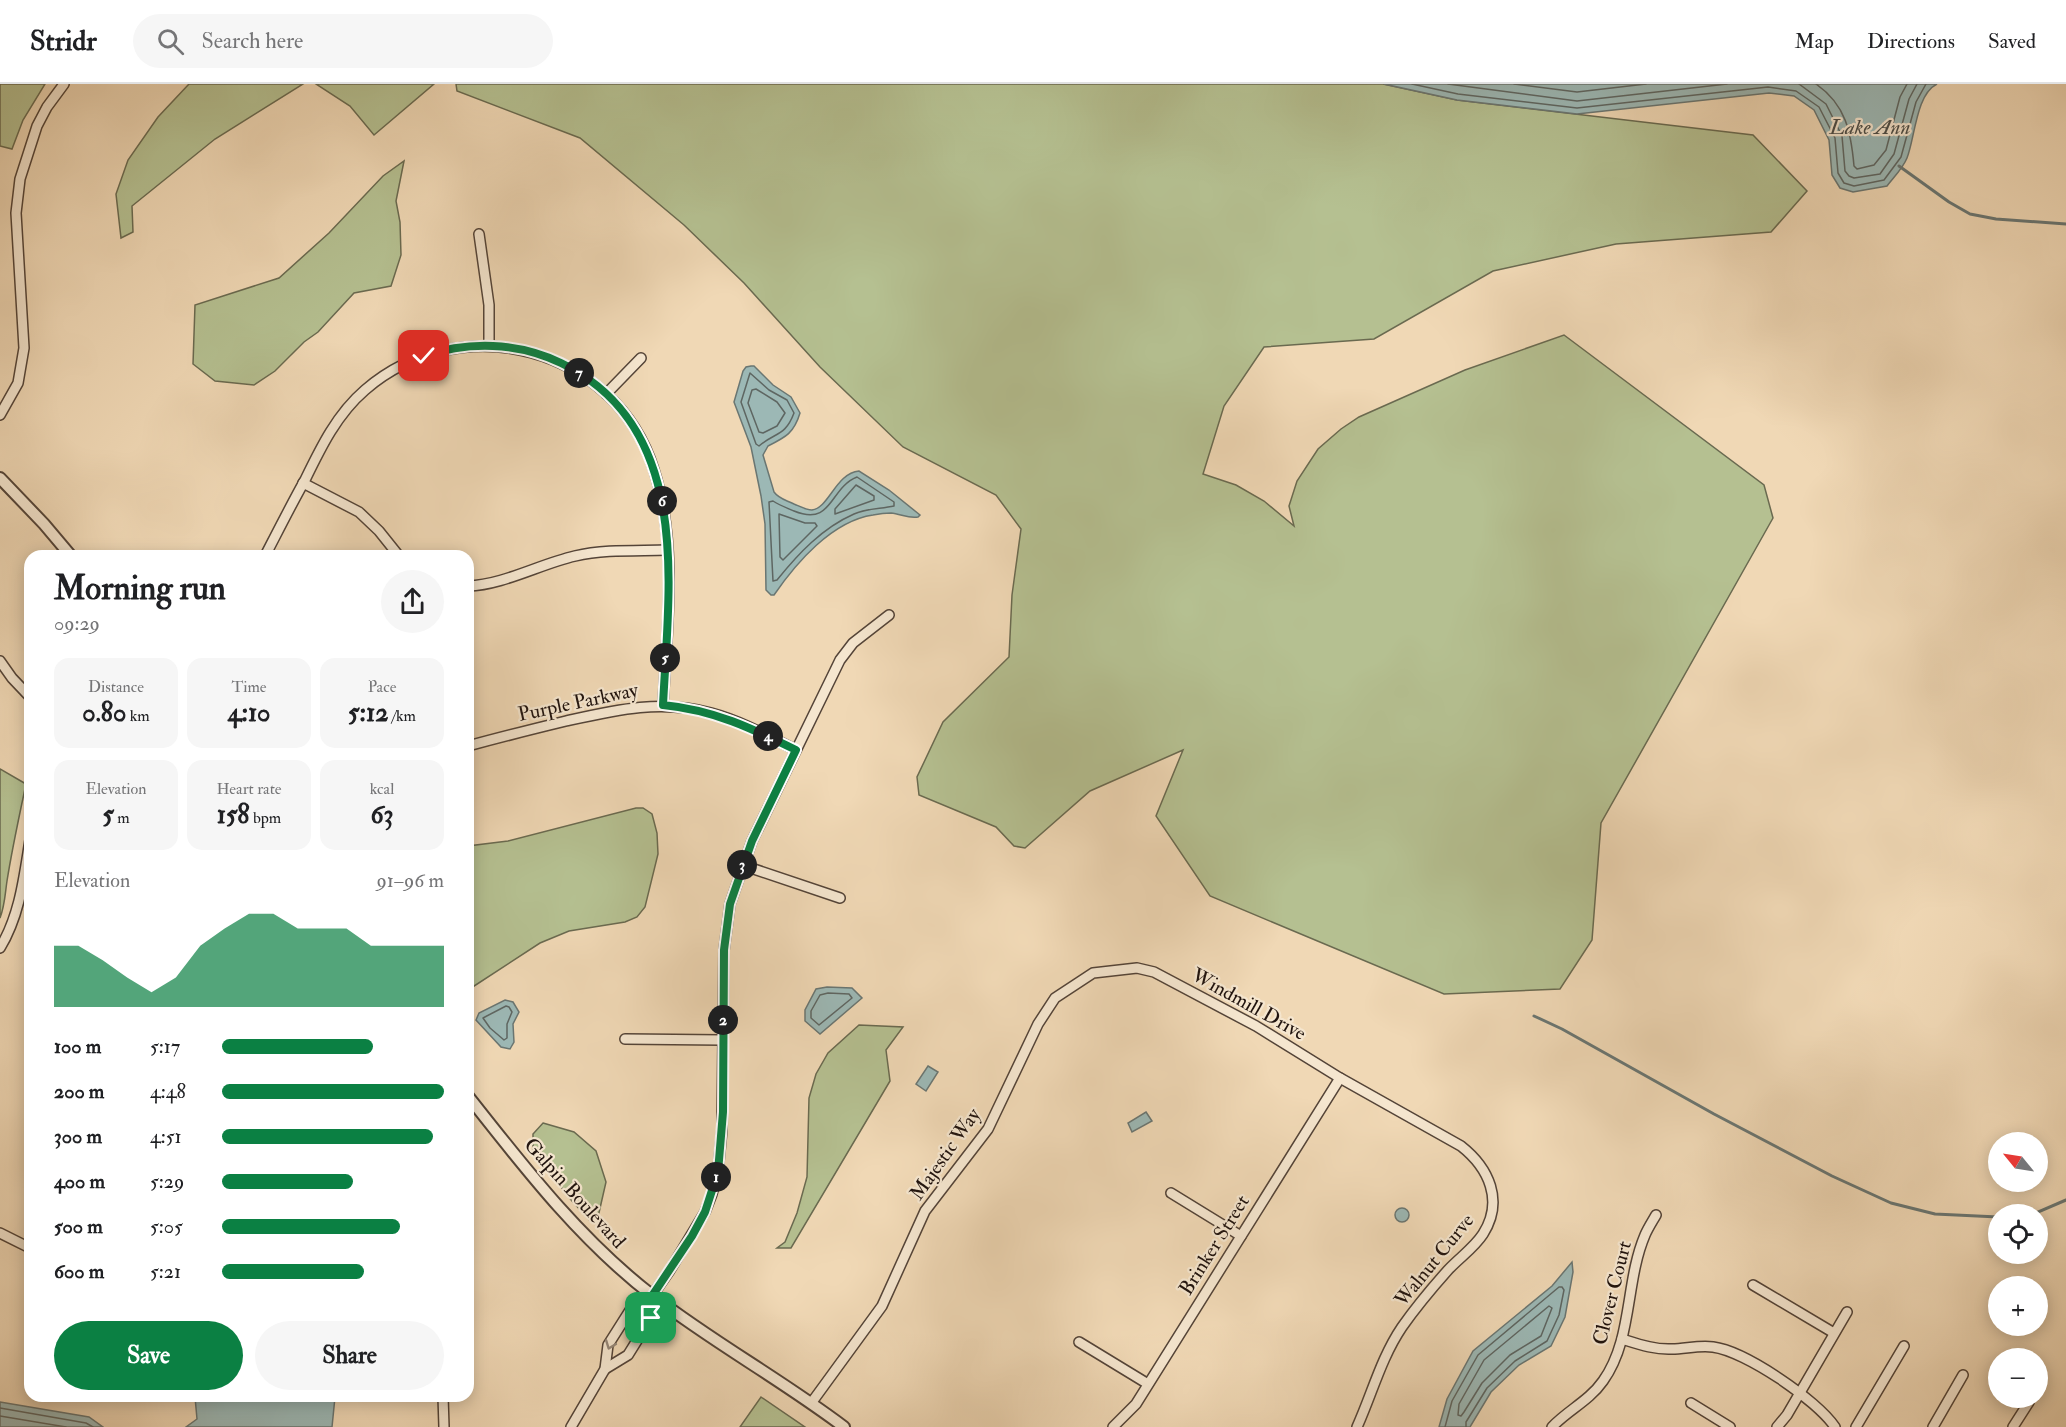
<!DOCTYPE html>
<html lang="en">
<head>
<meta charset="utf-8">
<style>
	body { margin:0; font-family:"IM FELL Double Pica",serif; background:#f6f6f6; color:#202124; height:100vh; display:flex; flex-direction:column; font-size:22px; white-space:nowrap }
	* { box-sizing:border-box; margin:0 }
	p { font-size:20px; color:#757577 }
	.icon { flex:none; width:33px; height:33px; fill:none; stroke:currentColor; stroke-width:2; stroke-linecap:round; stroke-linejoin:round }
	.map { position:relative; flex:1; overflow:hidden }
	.panel { position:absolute; left:24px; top:466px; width:450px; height:852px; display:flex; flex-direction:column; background:#fff; border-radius:18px; box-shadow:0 3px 15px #0003 }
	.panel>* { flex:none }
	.needle { width:39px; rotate:300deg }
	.fabs { position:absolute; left:1988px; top:1048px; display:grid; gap:12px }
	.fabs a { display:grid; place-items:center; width:60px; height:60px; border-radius:50%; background:#fff; box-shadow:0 3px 15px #0003; font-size:30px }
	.pin { position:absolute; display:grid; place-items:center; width:51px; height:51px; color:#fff; margin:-26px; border-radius:12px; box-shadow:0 3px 9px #0006 }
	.km { position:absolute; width:30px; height:30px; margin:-15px; border-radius:50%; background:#222; color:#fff; font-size:16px; line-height:30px; text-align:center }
	.round { display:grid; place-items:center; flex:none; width:63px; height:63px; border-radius:32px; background:#f6f6f6 }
	.overview { display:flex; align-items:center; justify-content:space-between; height:102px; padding:0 30px }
	h1 { font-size:33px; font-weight:800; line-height:45px }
	.stats { display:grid; grid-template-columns:repeat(3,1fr); gap:9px; height:102px; padding:6px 30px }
	.stats div { display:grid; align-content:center; border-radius:15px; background:#f6f6f6; text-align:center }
	.stats b { font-size:26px; font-weight:800 }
	.stats small { font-size:16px; font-weight:400 }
	.stats p { font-size:16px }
	.chart { height:168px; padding:12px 30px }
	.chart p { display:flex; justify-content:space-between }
	.chart svg { width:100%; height:108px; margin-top:6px; fill:#0b8043; opacity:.7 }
	.action { display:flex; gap:12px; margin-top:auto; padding:12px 30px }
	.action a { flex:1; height:69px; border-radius:36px; background:#0b8043; color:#fff; font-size:24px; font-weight:800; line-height:69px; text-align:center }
	.action a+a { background:#f6f6f6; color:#202124 }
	ul { padding:0 30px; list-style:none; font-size:20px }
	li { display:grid; grid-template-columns:96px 72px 1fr; align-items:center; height:45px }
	li i { height:15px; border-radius:8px; background:#0b8043 }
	header { display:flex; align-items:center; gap:36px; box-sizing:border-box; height:84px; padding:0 30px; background:#fff; border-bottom:2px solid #e0e0e0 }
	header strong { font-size:28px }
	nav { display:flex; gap:33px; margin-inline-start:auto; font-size:21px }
	.search { width:420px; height:54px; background:#f6f6f6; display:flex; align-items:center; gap:15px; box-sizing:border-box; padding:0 21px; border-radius:33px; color:#757577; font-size:22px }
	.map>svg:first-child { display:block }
	.green { fill:#b5c091; stroke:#6a6a50; stroke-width:1.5 }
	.water { fill:#9cb8b5; stroke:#6a7672; stroke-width:1.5 }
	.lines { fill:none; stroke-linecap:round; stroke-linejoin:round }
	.shore { stroke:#5e6662; stroke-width:1.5 }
	.stream { stroke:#6a7672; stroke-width:3 }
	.minor-casing { stroke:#544438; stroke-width:12 }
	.tertiary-casing { stroke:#544438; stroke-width:14 }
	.minor { stroke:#f5e6cf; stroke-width:9 }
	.tertiary { stroke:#f5e6cf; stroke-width:10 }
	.oneway { stroke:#958778 }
	.route-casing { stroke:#fff; stroke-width:12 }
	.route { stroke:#0b8043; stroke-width:8 }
	.labels { text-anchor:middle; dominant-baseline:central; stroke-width:4.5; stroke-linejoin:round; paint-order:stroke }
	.street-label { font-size:20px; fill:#20130e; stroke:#f5e6cf }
	.water-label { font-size:21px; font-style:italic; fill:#4b4d48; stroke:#f5e6cf }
</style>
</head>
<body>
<header>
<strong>Stridr</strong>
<div class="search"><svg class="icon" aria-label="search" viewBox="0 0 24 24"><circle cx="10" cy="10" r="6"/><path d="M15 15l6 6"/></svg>Search here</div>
<nav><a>Map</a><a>Directions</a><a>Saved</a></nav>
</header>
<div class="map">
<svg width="2066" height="1343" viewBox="0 0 2066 1343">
	<rect width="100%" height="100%" fill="#f0d8b5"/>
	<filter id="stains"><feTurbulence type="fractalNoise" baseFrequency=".00333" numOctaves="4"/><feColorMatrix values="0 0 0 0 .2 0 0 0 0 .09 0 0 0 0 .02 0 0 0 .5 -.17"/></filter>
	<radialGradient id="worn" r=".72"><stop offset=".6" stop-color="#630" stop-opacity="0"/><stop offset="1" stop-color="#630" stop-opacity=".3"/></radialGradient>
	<g class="green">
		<polygon points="0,0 45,0 23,36 12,65 0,62"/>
		<polygon points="189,0 303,0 215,55 132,122 133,148 121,154 116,110 128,76 158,33"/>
		<polygon points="316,0 434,0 374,51 350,22"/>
		<polygon points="456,0 1383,0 1457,16 1753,51 1807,107 1771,148 1616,160 1493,187 1374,255 1264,263 1224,322 1203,390 1236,401 1264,417 1294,442 1289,422 1297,397 1318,365 1341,345 1359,333 1465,286 1564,251 1764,401 1773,434 1601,739 1592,856 1560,905 1444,910 1210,812 1156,732 1183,666 1090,707 1025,764 1014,762 996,743 919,711 917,693 943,638 1009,573 1012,511 1021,445 996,411 903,363 820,283 744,199 684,141 580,54 457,7"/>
		<polygon points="404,77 396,117 400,138 401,171 391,202 354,209 318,248 304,258 275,287 254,301 215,297 193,280 195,221 279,194 329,149 383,92"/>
		<path d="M0,685L26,700C19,733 12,765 7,797C5,810 5,821 0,834Z"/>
		<polygon points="636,724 643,724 652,730 657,749 658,770 645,823 637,833 625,838 569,847 540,859 468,906 468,762 508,757"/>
		<polygon points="859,941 903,943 886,966 890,997 791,1164 777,1164 785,1158 797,1129 807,1093 809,1014 816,990 828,969"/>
		<polygon points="543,1039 574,1048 596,1067 606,1098 598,1133 592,1139 572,1117 533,1067 533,1050"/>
		<polygon points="761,1313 805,1343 740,1343"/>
	</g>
	<g class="water">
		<path d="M1384,0H1937C1916,10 1915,54 1907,74C1903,84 1894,93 1887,102L1853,108L1840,104L1832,91L1829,56L1814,26L1794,12L1769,9L1577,30L1457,16Z"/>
		<path d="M751,282H754L773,301L791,313L800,329C794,349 786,353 768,362L763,371L774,408C779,415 786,416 794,420C799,422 806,426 812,426C829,424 836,389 859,387L889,406L920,431L918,433C909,435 901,430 891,429C885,429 878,430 873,431C832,437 796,479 774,511H771L766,506L765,440L761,412L751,363L734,318L743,287L746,283Z"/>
		<polygon points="827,903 852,904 862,914 820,950 805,937 805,926 816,905"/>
		<polygon points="505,916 513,918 519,928 513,940 514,958 510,965 501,963 476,936 479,929"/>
		<polygon points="928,982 938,988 926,1007 916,1000"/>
		<polygon points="1146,1028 1152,1037 1132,1048 1128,1039"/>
		<circle cx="1402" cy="1131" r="7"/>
		<polygon points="1572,1178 1573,1188 1565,1233 1551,1262 1519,1281 1491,1308 1470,1343 1439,1343 1447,1315 1473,1267 1552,1202"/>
		<polygon points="195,1313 195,1312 335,1313 332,1343 186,1343 197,1335"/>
		<polygon points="0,1318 89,1333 103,1343 0,1343"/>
	</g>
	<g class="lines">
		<g class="shore">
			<polyline points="1412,0 1458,10 1577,24 1768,3 1796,7 1819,23 1835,54 1838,89 1844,99 1854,102 1884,96 1901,73 1916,18 1926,0"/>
			<polyline points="1448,0 1577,17 1727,0"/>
			<polyline points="1514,0 1577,8 1646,0"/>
			<polyline points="1799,0 1826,20 1842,52 1845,87 1849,92 1854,94 1880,90 1894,70 1909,15 1917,0"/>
			<path d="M1816,0C1846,21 1851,48 1854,82L1857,85L1874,81L1886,66L1900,13L1907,0"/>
			<path d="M750,289L769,306L787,316L794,329C785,353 775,348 759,362L756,360L741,318Z"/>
			<polygon points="756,305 777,318 785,329 777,342 763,349 759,348 748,319 752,306"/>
			<path d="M857,393L894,418V422C881,425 867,424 854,430C822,444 798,470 777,496L773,497L769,418L773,417C779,421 787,424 794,427C833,443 829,404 857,393Z"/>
			<polygon points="856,401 874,412 874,416 835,430 835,425"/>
			<polygon points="779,430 805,439 815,439 817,442 783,476 780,473"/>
			<polygon points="828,909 849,910 852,914 819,941 811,934 811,927 820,911"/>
			<polygon points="506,922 509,923 512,928 507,940 507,954 504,956 490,944 483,934"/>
			<polygon points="1549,1222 1552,1224 1541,1252 1510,1271 1482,1299 1464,1328 1461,1332 1458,1331 1459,1320 1484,1276"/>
			<polyline points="0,1324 86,1339 93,1343"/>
			<polyline points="0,1332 66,1343"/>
			<polyline points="1445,1343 1452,1317 1478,1271 1559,1203 1562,1203 1564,1206 1559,1231 1547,1257 1515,1277 1487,1304 1466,1338 1466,1343"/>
		</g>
		<g class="stream">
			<polyline points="1899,82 1949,118 1970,130 1996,135 2066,140"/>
			<polyline points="1534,932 1562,945 1714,1030 1832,1092 1891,1119 1935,1130 1998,1133"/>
			<polyline points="2031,1131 2066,1116"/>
		</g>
		<defs>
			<g id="minor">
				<polyline points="479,150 489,221 489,262"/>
				<polyline points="606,310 641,274"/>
				<polyline points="0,331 18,299 24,264 16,129 20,95 37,42 47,23 64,0"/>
				<polyline points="303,399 359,428 379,447 399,472"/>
				<path d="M265,472C278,447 291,421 305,396C321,363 337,330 365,306C461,223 616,263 654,386C678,461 667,544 663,621"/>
				<path d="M468,502C503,501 540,480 575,472C605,465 637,467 667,466"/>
				<polyline points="0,577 12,594 30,613"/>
				<path d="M468,662C501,653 533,645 566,637C615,626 661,615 711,629C741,637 768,652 796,666"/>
				<polyline points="742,781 840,814"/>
				<path d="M0,864C20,831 24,793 30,756"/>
				<polyline points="625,955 722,956"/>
				<polyline points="1171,1109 1241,1152"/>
				<polyline points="0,1149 30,1164"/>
				<polyline points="1753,1201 1834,1249"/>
				<path d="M1622,1255C1638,1260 1655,1266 1672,1265C1685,1265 1699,1261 1713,1263C1745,1267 1817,1316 1835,1343"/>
				<polyline points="1079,1258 1148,1300"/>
				<polyline points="605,1285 628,1271 651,1234 652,1212"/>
				<polyline points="443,1312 444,1343"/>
				<path d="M812,1318L882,1222L925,1127L988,1045L1038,940L1055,914L1093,889L1137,884L1154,888L1256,942L1340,994L1461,1062C1489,1084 1504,1117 1483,1150C1474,1164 1459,1174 1448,1186C1432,1204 1416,1223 1402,1243C1381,1274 1372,1310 1357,1343"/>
				<polyline points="1691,1319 1730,1343"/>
				<polyline points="571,1343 605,1285 608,1261 634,1220 652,1212 670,1186 705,1128 712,1110 718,1087 722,1046 724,866 730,820 752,757 840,576 853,559 889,531"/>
				<polyline points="1113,1343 1136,1320 1340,994"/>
				<path d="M1552,1343C1568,1326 1589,1317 1603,1297C1633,1255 1625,1198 1645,1151C1648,1144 1652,1138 1656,1131"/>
				<polyline points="1777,1343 1787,1331 1847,1228"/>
				<polyline points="1856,1343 1904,1262"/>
				<polyline points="1933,1343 1963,1291"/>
				<polyline points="2013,1343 2029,1318"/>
			</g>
			<g id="tertiary">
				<polyline points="0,394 44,440 71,472"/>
				<path d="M468,1012C524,1083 580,1156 653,1212C714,1259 782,1296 844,1343"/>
			</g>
		</defs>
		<use href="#minor" class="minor-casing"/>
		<use href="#tertiary" class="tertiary-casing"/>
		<use href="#minor" class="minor"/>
		<use href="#tertiary" class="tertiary"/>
	</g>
	<defs><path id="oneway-chevron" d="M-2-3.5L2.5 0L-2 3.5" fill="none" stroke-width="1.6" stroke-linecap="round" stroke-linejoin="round" transform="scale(1.5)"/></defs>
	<use class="oneway" href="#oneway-chevron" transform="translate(610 1261) rotate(111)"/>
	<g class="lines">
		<defs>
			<path id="route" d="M424,272C469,257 517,258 561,279C693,343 669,500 663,621C714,626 751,644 796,666L752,757L730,820L724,866L723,1028L718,1088L705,1128L692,1152L652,1212L651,1234"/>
		</defs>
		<use href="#route" class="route-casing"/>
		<use href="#route" class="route"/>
	</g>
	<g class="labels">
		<g class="street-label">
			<text transform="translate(578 618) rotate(-12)">Purple Parkway</text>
			<text transform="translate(1249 920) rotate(29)">Windmill Drive</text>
			<text transform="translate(945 1070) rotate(-55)">Majestic Way</text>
			<text transform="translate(575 1109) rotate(48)">Galpin Boulevard</text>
			<text transform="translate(1214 1161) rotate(-58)">Brinker Street</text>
			<text transform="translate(1434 1176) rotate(-51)">Walnut Curve</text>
			<text transform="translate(1612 1209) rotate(-76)">Clover Court</text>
		</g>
		<g class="water-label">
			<text x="1870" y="43">Lake Ann</text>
		</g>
	</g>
	<rect width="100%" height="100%" filter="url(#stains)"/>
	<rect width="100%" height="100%" fill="url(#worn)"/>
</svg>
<div class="fabs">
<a><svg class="needle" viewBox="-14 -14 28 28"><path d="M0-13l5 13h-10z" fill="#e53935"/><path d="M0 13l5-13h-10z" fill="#757577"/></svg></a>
<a><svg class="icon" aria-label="locate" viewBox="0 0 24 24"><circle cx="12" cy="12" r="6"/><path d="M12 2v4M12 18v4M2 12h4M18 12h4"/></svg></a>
<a>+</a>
<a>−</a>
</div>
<div class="pin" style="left:651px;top:1234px;background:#1e9e55"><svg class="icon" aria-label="arrive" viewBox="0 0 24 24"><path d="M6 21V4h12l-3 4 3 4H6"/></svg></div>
<div class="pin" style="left:424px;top:272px;background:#d93025"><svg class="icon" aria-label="check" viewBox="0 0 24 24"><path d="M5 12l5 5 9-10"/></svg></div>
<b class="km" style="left:716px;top:1093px">1</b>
<b class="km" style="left:723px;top:936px">2</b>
<b class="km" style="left:742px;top:781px">3</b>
<b class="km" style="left:768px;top:652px">4</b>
<b class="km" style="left:665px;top:574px">5</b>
<b class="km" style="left:662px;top:417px">6</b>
<b class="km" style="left:579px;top:289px">7</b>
<section class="panel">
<div class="overview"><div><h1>Morning run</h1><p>09:29</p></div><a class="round"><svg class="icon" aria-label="share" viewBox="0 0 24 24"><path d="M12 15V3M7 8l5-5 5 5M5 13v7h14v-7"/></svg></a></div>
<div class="stats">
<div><p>Distance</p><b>0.80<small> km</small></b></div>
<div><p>Time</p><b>4:10</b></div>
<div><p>Pace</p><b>5:12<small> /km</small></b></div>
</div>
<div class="stats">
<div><p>Elevation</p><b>5<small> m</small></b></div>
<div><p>Heart rate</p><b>158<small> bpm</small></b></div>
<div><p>kcal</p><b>63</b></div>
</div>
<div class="chart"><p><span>Elevation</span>91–96 m</p>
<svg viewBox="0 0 160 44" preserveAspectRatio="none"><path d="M0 44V19L10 19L20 25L30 32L40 38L50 32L60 19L70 12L80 6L90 6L100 12L110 12L120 12L130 19L140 19L150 19L160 19V44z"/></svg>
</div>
<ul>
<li><b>100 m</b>5:17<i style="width:68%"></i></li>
<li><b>200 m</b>4:48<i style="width:100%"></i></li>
<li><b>300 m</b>4:51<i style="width:95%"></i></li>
<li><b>400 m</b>5:29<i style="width:59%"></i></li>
<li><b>500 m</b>5:05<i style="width:80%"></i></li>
<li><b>600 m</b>5:21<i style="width:64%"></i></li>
</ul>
<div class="action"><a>Save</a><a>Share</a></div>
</section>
</div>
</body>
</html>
